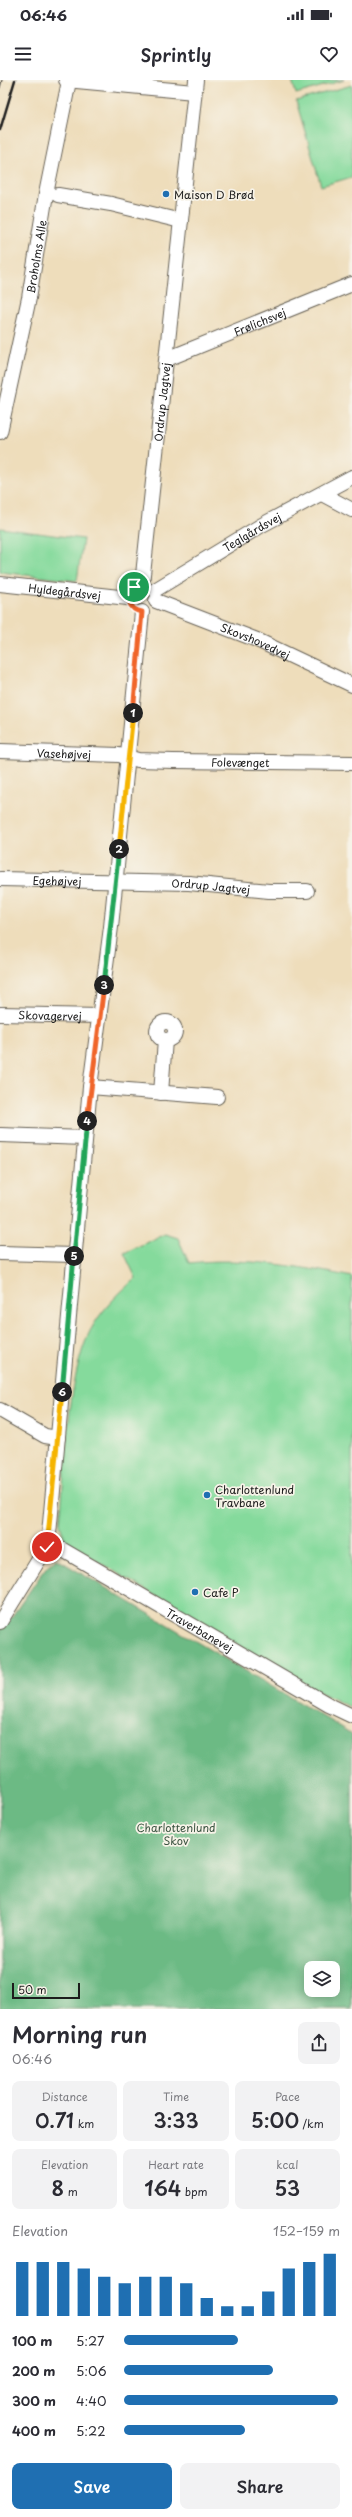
<!DOCTYPE html>
<html lang="en">
<head>
<meta charset="utf-8">
<style>
	body { margin:0; font-family:"Playpen Sans",sans-serif; background:#f2f2f3; color:#2b2b33; height:100vh; display:flex; flex-direction:column; font-size:15px; white-space:nowrap }
	* { box-sizing:border-box; margin:0 }
	p { font-size:13px; color:#7c7c81 }
	.icon { flex:none; width:22px; height:22px; fill:none; stroke:currentColor; stroke-width:2; stroke-linecap:round; stroke-linejoin:round }
	.map { position:relative; height:1929px; overflow:hidden }
	.drawer { display:flex; flex-direction:column; background:#fff; flex:1 }
	.drawer>* { flex:none }
	.fabs { position:absolute; left:304px; top:1881px; display:grid; gap:8px }
	.fabs a { display:grid; place-items:center; width:36px; height:36px; border-radius:8px; background:#fff; box-shadow:0 2px 10px #0003; font-size:20px }
	.scale { position:absolute; left:12px; bottom:10px; width:68px; box-sizing:border-box; padding-left:4px; border:2px solid #1c1c1c; border-top:0; font-size:11px; line-height:14px; white-space:nowrap; color:#1c1c1c; -webkit-text-stroke:3px #f7f3e8; paint-order:stroke }
	.pin { position:absolute; display:grid; place-items:center; width:34px; height:34px; color:#fff; margin:-17px; border:2px solid #fff; border-radius:50%; box-shadow:0 1px 4px #0007 }
	.km { position:absolute; width:20px; height:20px; margin:-10px; border-radius:50%; background:#222; color:#fff; font-size:11px; line-height:20px; text-align:center }
	.round { display:grid; place-items:center; flex:none; width:42px; height:42px; border-radius:8px; background:#f2f2f3 }
	.summary { display:flex; align-items:center; justify-content:space-between; height:68px; padding:0 12px }
	h1 { font-size:22px; font-weight:600; line-height:30px }
	.stats { display:grid; grid-template-columns:repeat(3,1fr); gap:6px; height:68px; padding:4px 12px }
	.stats div { display:grid; align-content:center; border-radius:8px; background:#f2f2f3; text-align:center }
	.stats b { font-size:20px; font-weight:600 }
	.stats small { font-size:11px; font-weight:400 }
	.stats p { font-size:11px }
	.chart { height:112px; padding:8px 12px }
	.chart p { display:flex; justify-content:space-between }
	.chart svg { width:100%; height:72px; margin-top:4px; stroke:#1f6fb2; stroke-width:6 }
	.primary-button { display:flex; gap:8px; margin-top:auto; padding:8px 12px }
	.primary-button a { flex:1; height:46px; border-radius:8px; background:#1f6fb2; color:#fff; font-size:16px; font-weight:600; line-height:46px; text-align:center }
	.primary-button a+a { background:#f2f2f3; color:#2b2b33 }
	ul { padding:0 12px; list-style:none; font-size:13px }
	li { display:grid; grid-template-columns:64px 48px 1fr; align-items:center; height:30px }
	li i { height:10px; border-radius:5px; background:#1f6fb2 }
	.status { display:flex; justify-content:space-between; align-items:center; height:28px; padding:0 20px; background:#fff; direction:ltr }
	.status svg { height:11px; fill:currentColor }
	header { display:flex; justify-content:space-between; align-items:center; height:52px; padding:0 12px; background:#fff; font-size:18px; font-weight:600 }
	.map>svg:first-child { display:block }
	.green { fill:#85da9c; stroke:#507b5c }
	.forest { fill:#6cba84; stroke:#446b50; fill-rule:evenodd }
	.lines { fill:none; stroke-linecap:round; stroke-linejoin:round }
	.minor-casing { stroke:#666054; stroke-width:16 }
	.minor { stroke:#fff; stroke-width:14 }
	.tram { stroke:#1c1c1c; stroke-width:1 }
	.rail { stroke:#1c1c1c; stroke-width:2.5 }
	.split-1-casing { stroke:#fff; stroke-width:8 }
	.split-2-casing { stroke:#fff; stroke-width:8 }
	.split-3-casing { stroke:#fff; stroke-width:8 }
	.split-4-casing { stroke:#fff; stroke-width:8 }
	.split-5-casing { stroke:#fff; stroke-width:8 }
	.split-6-casing { stroke:#fff; stroke-width:8 }
	.split-7-casing { stroke:#fff; stroke-width:8 }
	.split-1 { stroke:#f0652b; stroke-width:5 }
	.split-2 { stroke:#f5b400; stroke-width:5 }
	.split-3 { stroke:#22a559; stroke-width:5 }
	.split-4 { stroke:#f0652b; stroke-width:5 }
	.split-5 { stroke:#22a559; stroke-width:5 }
	.split-6 { stroke:#22a559; stroke-width:5 }
	.split-7 { stroke:#f5b400; stroke-width:5 }
	.poi-dot { fill:#1f6fb2; stroke:#f7f3e8; stroke-width:1.5 }
	.labels { text-anchor:middle; dominant-baseline:central; stroke-width:3.5; stroke-linejoin:round; paint-order:stroke }
	.poi-label { font-size:11px; fill:#1c1c1c; stroke:#f7f3e8; text-anchor:start }
	.street-label { font-size:11px; fill:#1c1c1c; stroke:#f7f3e8 }
	.park-label { font-size:11px; fill:#3c5542; stroke:#f7f3e8 }
</style>
</head>
<body>
<div class="status"><b>06:46</b><svg viewBox="0 0 49 12"><path d="M0 12V9h3v3zM5 12V6h3v6zM10 12V3h3v9zM15 12V0h3v12zM26 1h20v11H26zM47 4h2v5h-2z"/></svg></div>
<header><svg class="icon" aria-label="menu" viewBox="0 0 24 24"><path d="M4 6h16M4 12h16M4 18h16"/></svg>Sprintly<svg class="icon" aria-label="heart" viewBox="0 0 24 24"><path d="M12 20l-8-8c-3-5 5-10 8-4 3-6 11-1 8 4z"/></svg></header>
<div class="map">
<svg width="352" height="1929" viewBox="0 0 352 1929">
	<rect width="100%" height="100%" fill="#f7f3e8"/>
	<filter id="ink" filterUnits="userSpaceOnUse"><feTurbulence type="fractalNoise" baseFrequency=".025" numOctaves="2"/><feDisplacementMap in="SourceGraphic" scale="8" xChannelSelector="R" yChannelSelector="G"/><feConvolveMatrix kernelMatrix="1 2 1 2 8 2 1 2 1" color-interpolation-filters="sRGB"/></filter>
	<filter id="wash" filterUnits="userSpaceOnUse"><feTurbulence type="fractalNoise" baseFrequency=".012" numOctaves="4" result="noise"/><feDisplacementMap in="SourceGraphic" scale="16" xChannelSelector="R" yChannelSelector="G"/><feGaussianBlur stdDeviation="0.9" result="paint"/><feColorMatrix in="noise" values="0 0 0 0 0 0 0 0 0 0 0 0 0 0 0 0 0 1.4 0 .05"/><feComposite in="paint" operator="in"/></filter>
	<g filter="url(#wash)">
		<rect width="100%" height="100%" fill="#edb"/>
		<g class="green">
			<polygon points="292,0 344,0 296,14"/>
			<polygon points="352,5 352,97 321,106 296,21"/>
			<polygon points="0,448 83,459 77,501 0,492"/>
			<path d="M165,1154L178,1158L189,1183C243,1177 299,1186 352,1197V1628L311,1608L65,1462L60,1444C65,1391 67,1297 90,1251C102,1229 118,1214 136,1198L124,1173Z"/>
		</g>
		<path class="forest" d="M57,1479L352,1654V1929H0V1542L6,1545L47,1486ZM311,1888H333V1910H311Z"/>
	</g>
	<g filter="url(#ink)">
		<g class="lines">
			<defs>
				<g id="minor">
					<polyline points="66,0 194,12"/>
					<polyline points="58,115 111,124 181,141"/>
					<path id="s1" d="M167,279L352,204"/>
					<path id="s2" d="M0,352L29,218L46,114L69,1"/>
					<polyline points="322,414 352,430"/>
					<path id="s3" d="M0,504L128,518"/>
					<path id="s4" d="M142,504L196,0"/>
					<path id="s5" d="M155,510L262,445L352,397"/>
					<path id="s6" d="M156,521L257,560L352,605"/>
					<path id="s7" d="M0,671L119,675L138,680L173,681L352,683"/>
					<path id="s8" d="M0,799L189,803L269,811H307"/>
					<path id="s9" d="M0,934L100,936"/>
					<circle cx="166" cy="951" r="9"/>
					<polyline points="90,1007 217,1017"/>
					<polyline points="161,1013 165,960"/>
					<polyline points="0,1055 85,1058"/>
					<polyline points="0,1173 74,1175"/>
					<polyline points="0,1330 45,1356 58,1358"/>
					<path id="s10" d="M48,1465L63,1470L329,1625L352,1636"/>
					<polyline points="0,1542 48,1465 90,1007 111,847 142,532"/>
				</g>
			</defs>
			<use href="#minor" class="minor-casing"/>
			<use href="#minor" class="minor"/>
			<polyline class="tram" points="0,8 2,0"/>
			<polyline class="rail" points="0,50 15,0"/>
		</g>
	</g>
	<g class="lines" filter="url(#ink)">
		<defs>
			<path id="split-1" d="M133,633L142,532C129,530 124,516 134,507"/>
			<polyline id="split-2" points="119,769 133,633"/>
			<polyline id="split-3" points="104,905 119,769"/>
			<polyline id="split-4" points="87,1041 104,905"/>
			<polyline id="split-5" points="74,1176 87,1041"/>
			<polyline id="split-6" points="62,1312 74,1176"/>
			<polyline id="split-7" points="47,1467 62,1312"/>
		</defs>
		<use href="#split-1" class="split-1-casing"/>
		<use href="#split-2" class="split-2-casing"/>
		<use href="#split-3" class="split-3-casing"/>
		<use href="#split-4" class="split-4-casing"/>
		<use href="#split-5" class="split-5-casing"/>
		<use href="#split-6" class="split-6-casing"/>
		<use href="#split-7" class="split-7-casing"/>
		<use href="#split-1" class="split-1"/>
		<use href="#split-2" class="split-2"/>
		<use href="#split-3" class="split-3"/>
		<use href="#split-4" class="split-4"/>
		<use href="#split-5" class="split-5"/>
		<use href="#split-6" class="split-6"/>
		<use href="#split-7" class="split-7"/>
	</g>
	<g class="poi-dot">
		<circle cx="166" cy="114" r="4"/>
		<circle cx="207" cy="1415" r="4"/>
		<circle cx="195" cy="1512" r="4"/>
	</g>
	<g class="labels">
		<g class="poi-label">
			<text x="174" y="114">Maison D Brød</text>
			<text x="215" y="1409">Charlottenlund<tspan x="215" dy="13">Travbane</tspan></text>
			<text x="203" y="1512">Cafe P</text>
		</g>
		<g class="street-label">
			<text stroke="none"><textPath href="#s2" startOffset="179">Broholms Alle</textPath></text>
			<text stroke="none"><textPath href="#s1" startOffset="100">Frølichsvej</textPath></text>
			<text stroke="none"><textPath href="#s4" startOffset="183">Ordrup Jagtvej</textPath></text>
			<text stroke="none"><textPath href="#s5" startOffset="113">Teglgårdsvej</textPath></text>
			<text stroke="none"><textPath href="#s3" startOffset="65">Hyldegårdsvej</textPath></text>
			<text stroke="none"><textPath href="#s6" startOffset="107">Skovshovedvej</textPath></text>
			<text stroke="none"><textPath href="#s7" startOffset="64">Vasehøjvej</textPath></text>
			<text stroke="none"><textPath href="#s7" startOffset="241">Folevænget</textPath></text>
			<text stroke="none"><textPath href="#s8" startOffset="57">Egehøjvej</textPath></text>
			<text stroke="none"><textPath href="#s8" startOffset="211">Ordrup Jagtvej</textPath></text>
			<text stroke="none"><textPath href="#s9" startOffset="50">Skovagervej</textPath></text>
			<text stroke="none"><textPath href="#s10" startOffset="174">Traverbanevej</textPath></text>
		</g>
		<g class="park-label">
			<text x="176" y="1747">Charlottenlund<tspan x="176" dy="13">Skov</tspan></text>
		</g>
	</g>
</svg>
<div class="fabs">
<a><svg class="icon" aria-label="layers" viewBox="0 0 24 24"><path d="M12 4l9 5-9 5-9-5zM3 14l9 5 9-5"/></svg></a>
</div>
<div class="scale">50 m</div>
<div class="pin" style="left:134px;top:507px;background:#1e9e55"><svg class="icon" aria-label="arrive" viewBox="0 0 24 24"><path d="M6 21V4h12l-3 4 3 4H6"/></svg></div>
<div class="pin" style="left:47px;top:1467px;background:#d93025"><svg class="icon" aria-label="check" viewBox="0 0 24 24"><path d="M5 12l5 5 9-10"/></svg></div>
<b class="km" style="left:133px;top:633px">1</b>
<b class="km" style="left:119px;top:769px">2</b>
<b class="km" style="left:104px;top:905px">3</b>
<b class="km" style="left:87px;top:1041px">4</b>
<b class="km" style="left:74px;top:1176px">5</b>
<b class="km" style="left:62px;top:1312px">6</b>
</div>
<section class="drawer">
<div class="summary"><div><h1>Morning run</h1><p>06:46</p></div><a class="round"><svg class="icon" aria-label="share" viewBox="0 0 24 24"><path d="M12 15V3M7 8l5-5 5 5M5 13v7h14v-7"/></svg></a></div>
<div class="stats">
<div><p>Distance</p><b>0.71<small> km</small></b></div>
<div><p>Time</p><b>3:33</b></div>
<div><p>Pace</p><b>5:00<small> /km</small></b></div>
</div>
<div class="stats">
<div><p>Elevation</p><b>8<small> m</small></b></div>
<div><p>Heart rate</p><b>164<small> bpm</small></b></div>
<div><p>kcal</p><b>53</b></div>
</div>
<div class="chart"><p><span>Elevation</span>152–159 m</p>
<svg viewBox="0 0 160 44" preserveAspectRatio="none"><path d="M5 44V11M15 44V11M25 44V11M35 44V15M45 44V20M55 44V24M65 44V20M75 44V20M85 44V24M95 44V33M105 44V38M115 44V38M125 44V29M135 44V15M145 44V11M155 44V6"/></svg>
</div>
<ul>
<li><b>100 m</b>5:27<i style="width:53%"></i></li>
<li><b>200 m</b>5:06<i style="width:69%"></i></li>
<li><b>300 m</b>4:40<i style="width:99%"></i></li>
<li><b>400 m</b>5:22<i style="width:56%"></i></li>
</ul>
<div class="primary-button"><a>Save</a><a>Share</a></div>
</section>
</body>
</html>
